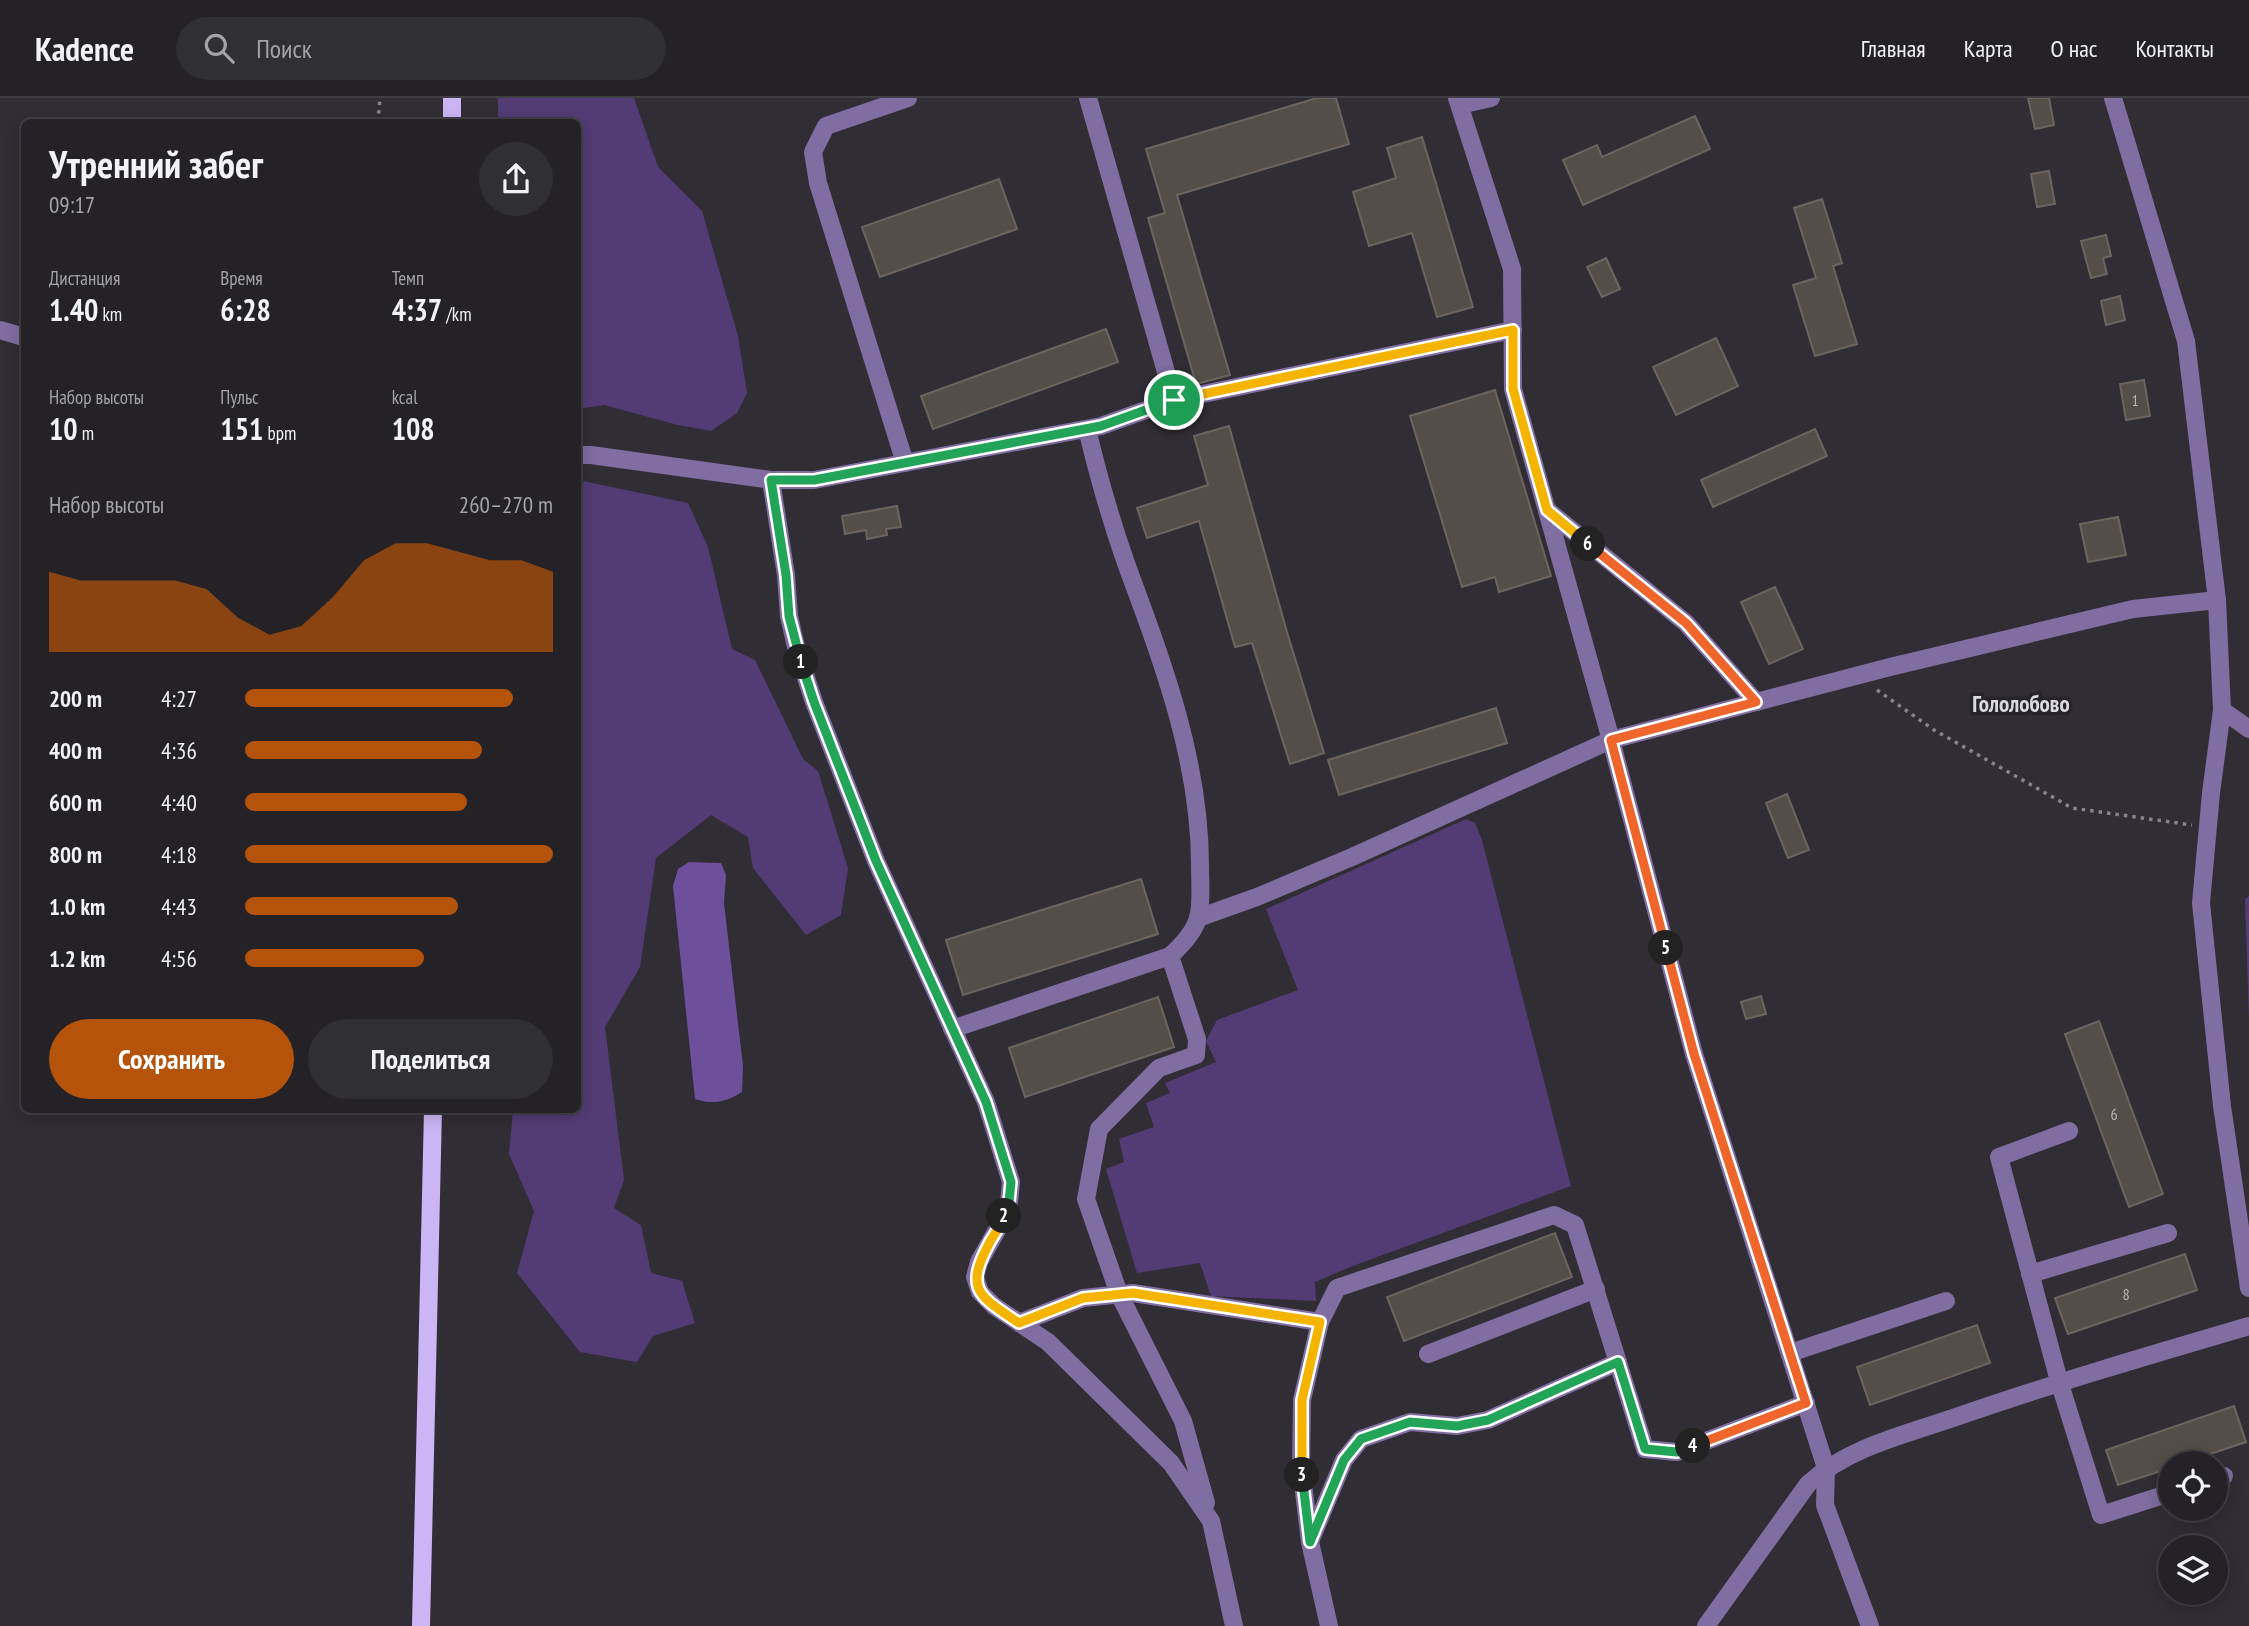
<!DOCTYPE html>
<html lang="ru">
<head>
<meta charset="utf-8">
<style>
	body { margin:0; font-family:"PT Sans Narrow",sans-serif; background:#302f33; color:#f1f3f6; height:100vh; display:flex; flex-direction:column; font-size:26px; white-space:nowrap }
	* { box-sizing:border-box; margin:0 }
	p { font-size:23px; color:#a3a4a7 }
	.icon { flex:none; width:38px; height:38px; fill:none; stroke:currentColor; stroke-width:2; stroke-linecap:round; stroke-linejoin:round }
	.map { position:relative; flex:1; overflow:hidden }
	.details { position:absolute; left:21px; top:21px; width:560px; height:994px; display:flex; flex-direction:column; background:#242227; border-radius:10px; box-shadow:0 4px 18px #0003,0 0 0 2px #413f44 }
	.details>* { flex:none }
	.fabs { position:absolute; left:2158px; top:1353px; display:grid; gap:14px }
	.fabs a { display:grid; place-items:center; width:70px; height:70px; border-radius:50%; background:#242227; box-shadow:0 4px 18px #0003,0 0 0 2px #413f44; font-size:35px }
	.pin { position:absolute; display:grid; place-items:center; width:60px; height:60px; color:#fff; margin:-30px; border:4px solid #fff; border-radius:50%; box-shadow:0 2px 7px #0007 }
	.km { position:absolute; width:35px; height:35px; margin:-18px; border-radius:50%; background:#222; color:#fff; font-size:19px; line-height:35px; text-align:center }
	.round { display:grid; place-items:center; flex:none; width:74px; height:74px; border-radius:37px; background:#302f33 }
	.summary { display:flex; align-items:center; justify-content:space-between; height:119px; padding:0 28px }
	h1 { font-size:38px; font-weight:600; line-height:52px }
	.figures { display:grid; grid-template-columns:repeat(3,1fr); gap:10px; height:119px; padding:7px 28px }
	.figures div { display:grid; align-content:center }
	.figures b { font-size:30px; font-weight:600 }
	.figures small { font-size:19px; font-weight:400 }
	.figures p { font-size:19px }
	.chart { height:196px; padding:14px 28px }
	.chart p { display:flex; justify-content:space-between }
	.chart svg { width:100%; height:126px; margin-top:7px; fill:#b45309; opacity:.7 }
	.cta { display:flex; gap:14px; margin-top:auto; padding:14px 28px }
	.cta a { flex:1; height:80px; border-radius:42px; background:#b45309; color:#fff; font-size:28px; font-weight:600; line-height:80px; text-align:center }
	.cta a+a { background:#302f33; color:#f1f3f6 }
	ul { padding:0 28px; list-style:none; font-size:23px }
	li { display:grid; grid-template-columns:112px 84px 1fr; align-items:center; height:52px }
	li i { height:18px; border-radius:9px; background:#b45309 }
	header { display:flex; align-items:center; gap:42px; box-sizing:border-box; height:98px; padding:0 35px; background:#242227; border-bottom:2px solid #413f44 }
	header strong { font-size:33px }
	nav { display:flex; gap:38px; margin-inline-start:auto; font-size:24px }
	.search { width:490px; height:63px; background:#302f33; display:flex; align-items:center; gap:18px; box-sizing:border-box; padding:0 24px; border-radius:38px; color:#a3a4a7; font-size:26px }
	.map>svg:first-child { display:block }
	.green { fill:#533c76 }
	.water { fill:#6e4f9b }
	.building { fill:#544e48; stroke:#6b655f; stroke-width:2 }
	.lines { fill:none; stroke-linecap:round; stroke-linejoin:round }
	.path { stroke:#868489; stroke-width:3.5; stroke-dasharray:3.5 5; stroke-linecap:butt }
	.minor { stroke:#806da1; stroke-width:18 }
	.major { stroke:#ccb5f5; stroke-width:18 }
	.split-1-casing { stroke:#fff; stroke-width:14 }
	.split-2-casing { stroke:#fff; stroke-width:14 }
	.split-3-casing { stroke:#fff; stroke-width:14 }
	.split-4-casing { stroke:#fff; stroke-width:14 }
	.split-5-casing { stroke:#fff; stroke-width:14 }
	.split-6-casing { stroke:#fff; stroke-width:14 }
	.split-7-casing { stroke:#fff; stroke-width:14 }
	.split-1 { stroke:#22a559; stroke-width:9 }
	.split-2 { stroke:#22a559; stroke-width:9 }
	.split-3 { stroke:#f5b400; stroke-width:9 }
	.split-4 { stroke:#22a559; stroke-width:9 }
	.split-5 { stroke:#f0652b; stroke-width:9 }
	.split-6 { stroke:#f0652b; stroke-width:9 }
	.split-7 { stroke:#f5b400; stroke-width:9 }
	.labels { text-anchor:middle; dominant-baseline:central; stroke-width:7; stroke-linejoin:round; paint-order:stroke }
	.number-label { font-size:16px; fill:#b8b6b8 }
	.quarter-label { font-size:23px; font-weight:bold; fill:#dad9dd; stroke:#26242a }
</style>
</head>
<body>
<header>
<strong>Kadence</strong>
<div class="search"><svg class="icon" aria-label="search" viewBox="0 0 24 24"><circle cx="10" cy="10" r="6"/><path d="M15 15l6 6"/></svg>Поиск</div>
<nav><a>Главная</a><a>Карта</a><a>О нас</a><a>Контакты</a></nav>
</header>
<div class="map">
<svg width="2249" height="1528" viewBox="0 0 2249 1528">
	<rect width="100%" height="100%" fill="#302d34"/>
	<g class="green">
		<polygon points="498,0 634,0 658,69 702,113 738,238 747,295 737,315 711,333 678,327 604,307 578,311 578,24 498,24"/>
		<polygon points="578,382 688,405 708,449 732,551 755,562 803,661 818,673 848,770 841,817 806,837 753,770 748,739 711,717 656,760 640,869 605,929 624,1082 614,1110 641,1127 651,1175 682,1183 695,1225 653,1238 637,1264 580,1254 517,1175 534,1113 509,1056 513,1012 578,1012"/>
		<polygon points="1466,721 1475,725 1482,742 1571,1088 1350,1169 1315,1184 1316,1203 1211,1198 1200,1165 1137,1175 1106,1071 1124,1064 1119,1041 1154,1029 1146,1005 1170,995 1165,985 1216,964 1206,943 1217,922 1298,892 1266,811"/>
		<polygon points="2249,798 2249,920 2245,801"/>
	</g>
	<path class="water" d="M689,764L721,765L726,777L724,805L743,968L742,994C727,1004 712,1007 695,1001L673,788L678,771Z"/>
	<g class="building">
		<polygon points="1317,0 1336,0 1349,46 1177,97 1230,277 1196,286 1148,120 1165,115 1146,51"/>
		<polygon points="2028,0 2049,0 2054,27 2035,31"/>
		<polygon points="1695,18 1710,51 1583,107 1563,62 1597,47 1602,59"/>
		<polygon points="1422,39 1473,209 1437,219 1412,135 1369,148 1353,94 1396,80 1387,50"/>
		<polygon points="2049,73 2055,106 2037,109 2031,76"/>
		<polygon points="999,81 1017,131 880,179 862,129"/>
		<polygon points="1822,101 1842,165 1833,168 1857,246 1815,258 1793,187 1816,180 1794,110"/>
		<polygon points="2106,137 2111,158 2103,160 2107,176 2091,180 2081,143"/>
		<polygon points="1606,160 1620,191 1602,199 1587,169"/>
		<polygon points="2120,198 2125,222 2106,227 2101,203"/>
		<polygon points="1106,231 1118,264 933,331 921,298"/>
		<polygon points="1716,240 1738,288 1676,317 1653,269"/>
		<polygon points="2144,282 2150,318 2126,322 2120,286"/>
		<polygon points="1495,292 1551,478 1499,494 1495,479 1462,489 1410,318"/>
		<polygon points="1229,328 1287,534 1324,655 1290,666 1252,545 1235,549 1199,423 1147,440 1137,410 1208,387 1194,338"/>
		<polygon points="1815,331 1827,358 1713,409 1701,382"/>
		<polygon points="897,408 901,429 886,431 887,437 867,441 866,432 845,436 842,418"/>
		<polygon points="2118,419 2126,457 2088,464 2080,426"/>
		<polygon points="1775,489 1803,551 1769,566 1741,504"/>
		<polygon points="1496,610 1507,645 1339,697 1328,662"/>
		<polygon points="1787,696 1809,752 1788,760 1766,705"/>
		<polygon points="1141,781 1158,836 963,897 946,842"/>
		<polygon points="1761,898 1766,916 1746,921 1741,904"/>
		<polygon points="1158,899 1174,949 1025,999 1009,950"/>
		<polygon points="2099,923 2163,1096 2129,1109 2065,936"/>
		<polygon points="1555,1135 1572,1179 1404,1243 1387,1199"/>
		<polygon points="2185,1156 2197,1192 2068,1236 2055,1200"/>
		<polygon points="1977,1227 1990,1265 1870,1307 1857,1269"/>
		<polygon points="2234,1308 2246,1344 2183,1365 2170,1365 2170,1370 2118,1387 2106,1352"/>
	</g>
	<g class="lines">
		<g class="path">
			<polyline points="378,24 380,0"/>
			<polyline points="1877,592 1934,632 2072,710 2192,727"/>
		</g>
		<g class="minor">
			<polyline points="1088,0 1174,302"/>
			<polyline points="1457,0 1512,171 1513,291 1611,642 1694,956 1826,1370 1825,1407 1870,1528"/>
			<polyline points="2113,0 2186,243 2217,502 2222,612 2249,631"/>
			<polyline points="1460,7 1491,0"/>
			<polyline points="0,232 24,239"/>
			<polyline points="578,357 591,357 771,382 814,382 1101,328 1174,302 1513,232"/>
			<polyline points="905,365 818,85 813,54 826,28 908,0"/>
			<polyline points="771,382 786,477 789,518 796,549 814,604 876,763 986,1004 1011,1084 1009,1104 1001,1125 979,1164 975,1179 980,1194 994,1208 1048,1244 1171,1365 1211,1423 1234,1528"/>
			<polyline points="1547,412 1686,525 1756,604"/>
			<polyline points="2222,612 2211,695 2201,805 2222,1008 2249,1190"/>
			<polyline points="1198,820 1257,799 1352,759 1611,642 1890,569 2133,511 2217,502"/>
			<polyline points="1170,858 1197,941 1196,957 1159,970 1099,1031 1086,1101 1119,1196 1183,1323 1206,1405"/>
			<path d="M952,931L1170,858C1181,848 1194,835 1198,820C1202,807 1200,781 1200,767C1200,663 1163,565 1127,468C1111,423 1098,377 1087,331"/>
			<polyline points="2069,1033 1999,1059 2059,1283 2101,1417 2170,1395"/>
			<polyline points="2030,1176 2168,1135"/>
			<polyline points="1019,1225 1083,1200 1133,1195 1320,1224"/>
			<polyline points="1790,1255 1946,1203"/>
			<polyline points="1428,1256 1596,1191"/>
			<polyline points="2216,1380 2224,1378"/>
			<polyline points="1311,1441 1344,1362 1361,1341 1410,1324 1457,1328 1488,1322 1618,1264"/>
			<polyline points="1329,1528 1310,1444 1301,1369 1302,1302 1320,1224 1337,1190 1554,1117 1575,1127 1645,1351 1677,1354 1806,1305"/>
			<path d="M1706,1528L1808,1386C1847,1350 1903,1337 1953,1320C2051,1286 2150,1257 2249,1228"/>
		</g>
		<g class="major">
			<polyline points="452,24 452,0"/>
			<polyline points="421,1528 433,1012"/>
		</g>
	</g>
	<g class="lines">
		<defs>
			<polyline id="split-1" points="801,564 789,518 786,477 771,382 814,382 1101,328 1174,302"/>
			<polyline id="split-2" points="801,564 814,604 876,763 986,1004 1011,1084 1009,1104 1004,1118"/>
			<path id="split-3" d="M1004,1118C1001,1127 996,1134 991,1142C964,1191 977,1197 1019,1225L1083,1200L1133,1195L1320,1224L1302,1302V1377"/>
			<polyline id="split-4" points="1302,1377 1310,1444 1344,1362 1361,1341 1410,1324 1457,1328 1488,1322 1618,1264 1645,1351 1677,1354 1693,1348"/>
			<polyline id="split-5" points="1666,850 1694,956 1806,1305 1693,1348"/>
			<polyline id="split-6" points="1588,446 1686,525 1756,604 1611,642 1666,850"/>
			<polyline id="split-7" points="1174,302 1513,232 1513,291 1547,412 1588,446"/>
		</defs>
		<use href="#split-1" class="split-1-casing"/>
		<use href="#split-2" class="split-2-casing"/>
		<use href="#split-3" class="split-3-casing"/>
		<use href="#split-4" class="split-4-casing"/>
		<use href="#split-5" class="split-5-casing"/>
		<use href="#split-6" class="split-6-casing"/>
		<use href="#split-7" class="split-7-casing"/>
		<use href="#split-1" class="split-1"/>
		<use href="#split-2" class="split-2"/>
		<use href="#split-3" class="split-3"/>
		<use href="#split-4" class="split-4"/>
		<use href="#split-5" class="split-5"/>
		<use href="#split-6" class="split-6"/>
		<use href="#split-7" class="split-7"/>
	</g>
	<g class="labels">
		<g class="number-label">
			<text x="2135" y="302">1</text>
			<text x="2114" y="1016">6</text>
			<text x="2126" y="1196">8</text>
		</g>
		<g class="quarter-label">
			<text x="2021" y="605">Гололобово</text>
		</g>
	</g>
</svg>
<div class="fabs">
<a><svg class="icon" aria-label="locate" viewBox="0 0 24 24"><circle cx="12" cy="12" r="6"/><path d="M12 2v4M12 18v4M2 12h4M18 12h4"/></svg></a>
<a><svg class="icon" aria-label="layers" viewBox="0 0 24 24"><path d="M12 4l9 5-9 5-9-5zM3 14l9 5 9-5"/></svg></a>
</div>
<div class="pin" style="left:1174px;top:302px;background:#1e9e55"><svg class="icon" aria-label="arrive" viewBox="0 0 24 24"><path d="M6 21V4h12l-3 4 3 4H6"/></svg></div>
<b class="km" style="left:801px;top:564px">1</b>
<b class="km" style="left:1004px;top:1118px">2</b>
<b class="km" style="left:1302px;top:1377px">3</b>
<b class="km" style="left:1693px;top:1348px">4</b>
<b class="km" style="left:1666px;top:850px">5</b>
<b class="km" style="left:1588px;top:446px">6</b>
<section class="details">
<div class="summary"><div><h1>Утренний забег</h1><p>09:17</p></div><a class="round"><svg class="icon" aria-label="share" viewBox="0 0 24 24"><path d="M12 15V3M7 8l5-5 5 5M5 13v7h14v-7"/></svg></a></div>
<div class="figures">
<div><p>Дистанция</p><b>1.40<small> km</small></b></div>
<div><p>Время</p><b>6:28</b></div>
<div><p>Темп</p><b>4:37<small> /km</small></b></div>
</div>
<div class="figures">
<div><p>Набор высоты</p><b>10<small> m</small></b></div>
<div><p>Пульс</p><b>151<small> bpm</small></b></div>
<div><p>kcal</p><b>108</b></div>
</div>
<div class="chart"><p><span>Набор высоты</span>260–270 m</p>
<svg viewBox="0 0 160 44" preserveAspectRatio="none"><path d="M0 44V16L10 19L20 19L30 19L40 19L50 22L60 32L70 38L80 35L90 25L100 12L110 6L120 6L130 9L140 12L150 12L160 16V44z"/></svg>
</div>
<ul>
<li><b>200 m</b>4:27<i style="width:87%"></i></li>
<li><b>400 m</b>4:36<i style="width:77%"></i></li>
<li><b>600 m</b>4:40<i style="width:72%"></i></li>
<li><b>800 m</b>4:18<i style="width:100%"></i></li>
<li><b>1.0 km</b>4:43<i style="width:69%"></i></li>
<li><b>1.2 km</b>4:56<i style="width:58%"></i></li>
</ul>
<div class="cta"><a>Сохранить</a><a>Поделиться</a></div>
</section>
</div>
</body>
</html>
